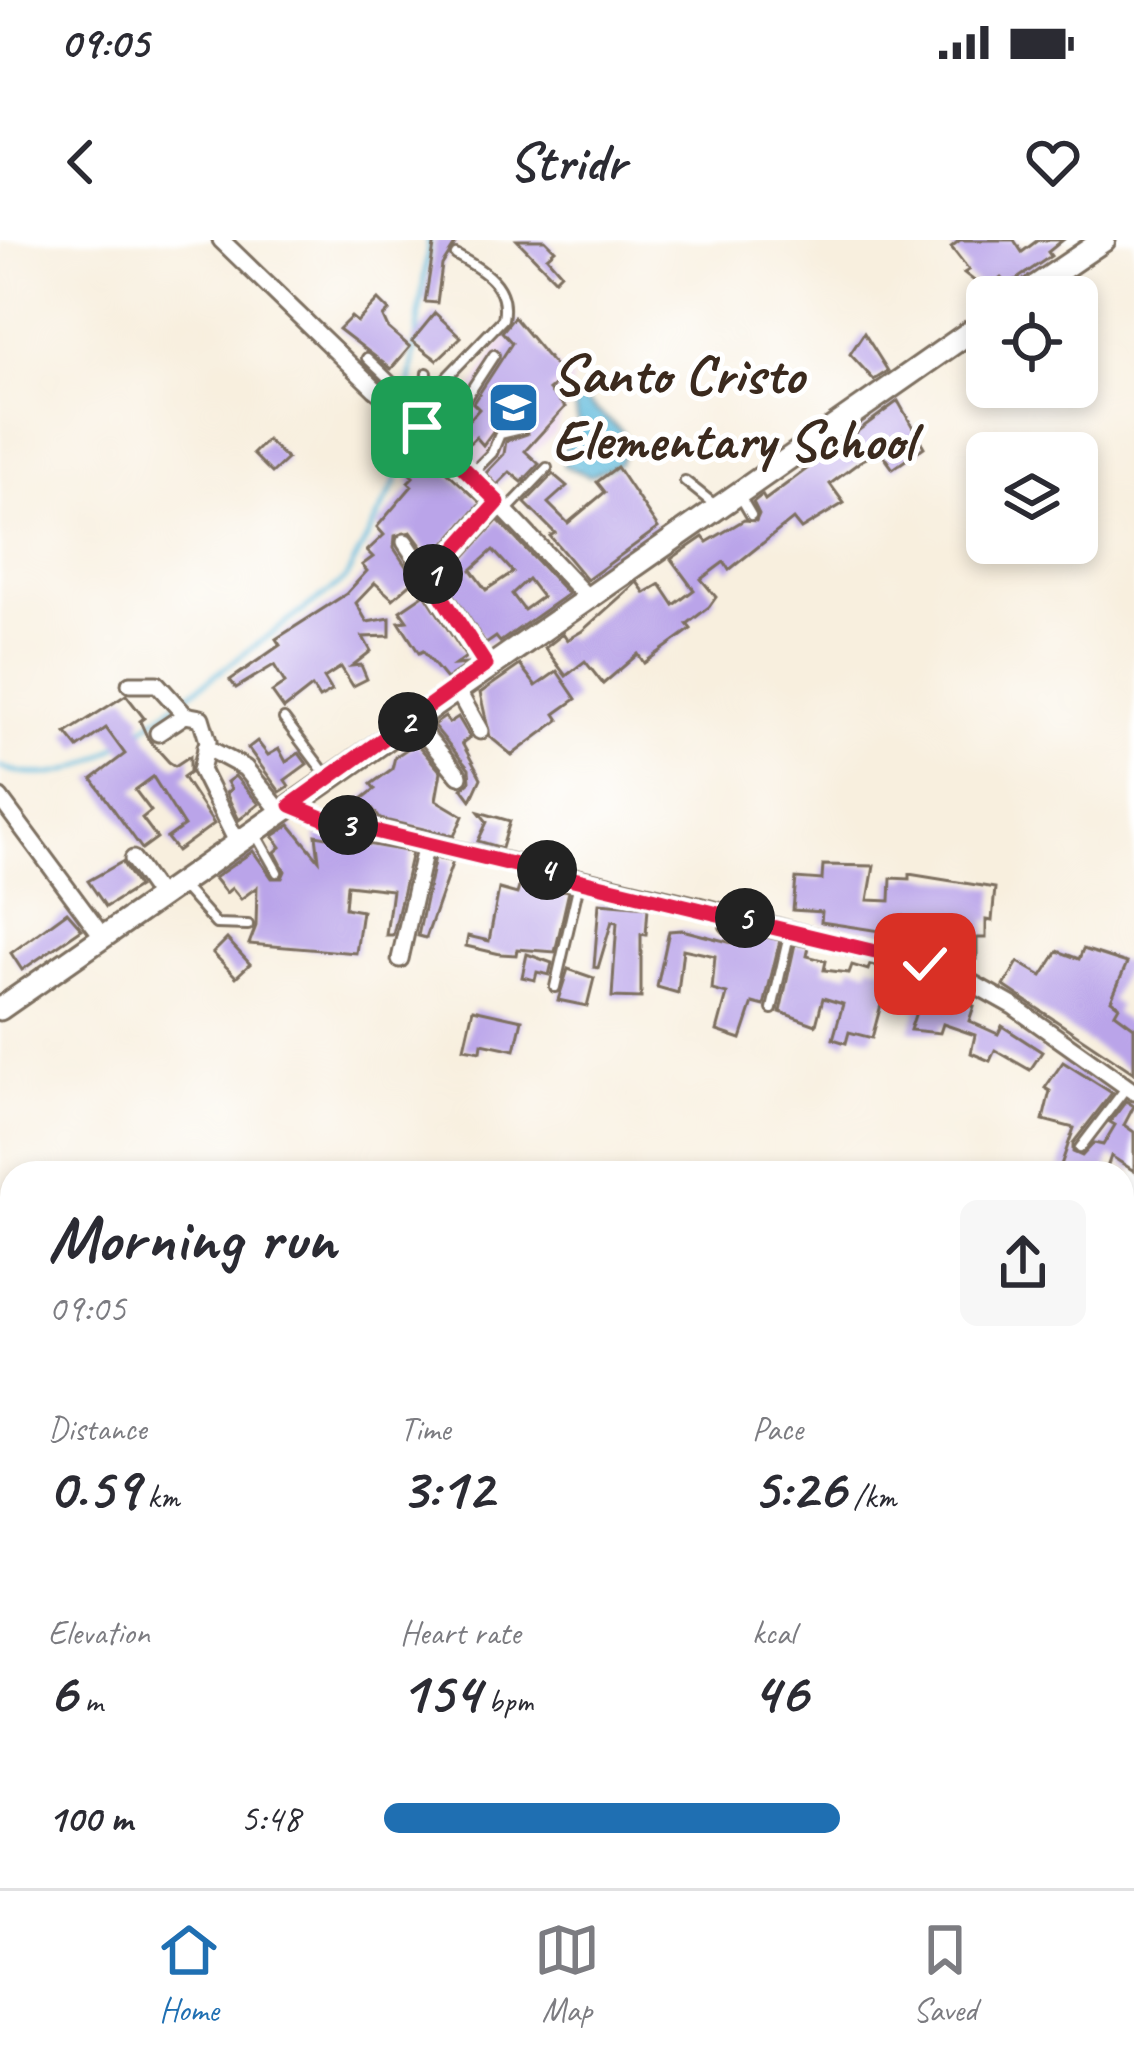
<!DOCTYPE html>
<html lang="en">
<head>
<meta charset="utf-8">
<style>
	body { margin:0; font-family:Caveat,sans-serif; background:#f7f7f7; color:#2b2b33; height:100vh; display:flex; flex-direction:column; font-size:45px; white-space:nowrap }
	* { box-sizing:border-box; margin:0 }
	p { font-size:39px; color:#7c7c81 }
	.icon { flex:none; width:66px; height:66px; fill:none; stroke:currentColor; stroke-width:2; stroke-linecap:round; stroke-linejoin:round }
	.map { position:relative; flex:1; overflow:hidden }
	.drawer { position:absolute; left:0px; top:921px; width:1134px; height:729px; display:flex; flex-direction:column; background:#fff; border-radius:36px 36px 0 0; box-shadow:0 6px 18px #0003 }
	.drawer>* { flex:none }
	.fabs { position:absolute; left:966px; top:36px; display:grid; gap:24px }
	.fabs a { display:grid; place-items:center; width:132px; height:132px; border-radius:18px; background:#fff; box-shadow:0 6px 18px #0003; font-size:60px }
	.pin { position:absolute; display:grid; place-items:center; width:102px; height:102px; color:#fff; margin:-51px; border-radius:24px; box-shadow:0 6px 18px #0006 }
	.km { position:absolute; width:60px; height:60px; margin:-30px; border-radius:50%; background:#222; color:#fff; font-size:33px; line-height:60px; text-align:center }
	.round { display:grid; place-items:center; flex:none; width:126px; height:126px; border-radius:18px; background:#f7f7f7 }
	.overview { display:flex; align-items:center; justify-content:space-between; height:204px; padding:0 48px }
	h1 { font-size:66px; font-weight:700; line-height:90px }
	.stats { display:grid; grid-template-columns:repeat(3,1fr); gap:18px; height:204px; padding:12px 48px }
	.stats div { display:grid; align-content:center }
	.stats b { font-size:60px; font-weight:700 }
	.stats small { font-size:33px; font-weight:400 }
	.stats p { font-size:33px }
	ul { padding:0 48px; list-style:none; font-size:39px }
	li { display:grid; grid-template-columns:192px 144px 1fr; align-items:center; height:90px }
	li i { height:30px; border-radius:15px; background:#1f6fb2 }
	.status { display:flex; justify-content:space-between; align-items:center; height:84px; padding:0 60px; background:#fff; direction:ltr }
	.status svg { height:33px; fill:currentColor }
	header { display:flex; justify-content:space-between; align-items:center; height:156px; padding:0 48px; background:#fff; font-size:54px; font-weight:700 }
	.tab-bar { display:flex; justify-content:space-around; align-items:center; height:168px; border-top:3px solid #e1e1e2; background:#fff; font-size:33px; color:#7c7c81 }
	.tab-bar a { display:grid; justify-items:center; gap:6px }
	.tab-bar .on { color:#1f6fb2 }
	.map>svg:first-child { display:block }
	.built { fill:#ead1ec }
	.water { fill:#5db9db; stroke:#4c727c; stroke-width:3 }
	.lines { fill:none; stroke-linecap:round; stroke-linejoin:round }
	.stream { stroke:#5db9db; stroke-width:4.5 }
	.building { fill:#baa4e9; fill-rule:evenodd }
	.lane-casing { stroke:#7d6f61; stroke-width:14 }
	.street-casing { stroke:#7d6f61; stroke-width:21 }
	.secondary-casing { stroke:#7d6f61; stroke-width:27 }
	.lane { stroke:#fff; stroke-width:8 }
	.street { stroke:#fff; stroke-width:15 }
	.secondary { stroke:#fff; stroke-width:21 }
	.route-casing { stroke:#fff; stroke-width:24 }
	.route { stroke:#e11d48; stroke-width:15 }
	.labels { text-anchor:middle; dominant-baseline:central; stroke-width:10; stroke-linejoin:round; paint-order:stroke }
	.poi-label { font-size:57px; font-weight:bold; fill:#3b2a1e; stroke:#fff; text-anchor:start }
</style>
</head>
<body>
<div class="status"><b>09:05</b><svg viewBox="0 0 49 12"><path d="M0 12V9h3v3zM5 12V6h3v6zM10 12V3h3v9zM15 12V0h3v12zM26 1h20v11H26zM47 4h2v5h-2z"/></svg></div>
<header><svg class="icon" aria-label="back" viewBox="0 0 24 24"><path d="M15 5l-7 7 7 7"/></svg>Stridr<svg class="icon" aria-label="heart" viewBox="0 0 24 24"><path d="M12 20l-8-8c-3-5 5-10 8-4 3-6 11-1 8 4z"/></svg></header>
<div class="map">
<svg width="1134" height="1648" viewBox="0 0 1134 1648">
	<rect width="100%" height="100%" fill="#fff"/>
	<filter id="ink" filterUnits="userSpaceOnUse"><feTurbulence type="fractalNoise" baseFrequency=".00833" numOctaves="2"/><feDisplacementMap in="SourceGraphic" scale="24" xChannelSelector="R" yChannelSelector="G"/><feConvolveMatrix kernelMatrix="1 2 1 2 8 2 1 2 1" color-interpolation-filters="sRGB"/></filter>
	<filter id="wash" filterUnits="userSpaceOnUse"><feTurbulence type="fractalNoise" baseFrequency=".004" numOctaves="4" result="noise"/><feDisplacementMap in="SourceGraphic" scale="48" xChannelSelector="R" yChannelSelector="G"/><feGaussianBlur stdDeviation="2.7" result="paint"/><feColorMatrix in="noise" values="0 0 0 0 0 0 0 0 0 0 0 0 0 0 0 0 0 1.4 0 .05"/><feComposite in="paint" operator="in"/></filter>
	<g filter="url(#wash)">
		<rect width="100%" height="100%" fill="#f8efde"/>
		<polygon class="built" points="514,81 573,141 555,193 492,250 442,199"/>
		<polygon class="water" points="583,159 623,192 628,205 619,223 590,236 564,226 562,214 578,183 574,165"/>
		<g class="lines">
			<g class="stream">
				<polyline points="407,166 429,0"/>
				<polyline points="143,488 345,340 396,242 405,178"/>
				<path d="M0,527C46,543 81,532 119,505"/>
			</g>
		</g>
		<g id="blocks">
			<g class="building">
				<polygon points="435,0 458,0 442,25 437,63 425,62"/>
				<polygon points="517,0 545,0 555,10 547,17 561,33 555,39"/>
				<polygon points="960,0 1014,0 1022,12 1038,0 1063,0 1048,12 1051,16 1017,39 1007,45 1001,38 986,50 964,33 969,30 951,7"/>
				<polygon points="378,60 389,71 383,77 388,88 410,107 391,129 339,89 351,77 357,82"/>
				<polygon points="435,73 461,97 437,120 412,101"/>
				<polygon points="514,77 564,137 549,150 565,167 525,211 539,224 522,242 510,232 497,245 486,233 504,214 506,201 527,194 526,183 497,186 483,205 476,197 463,209 453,199 479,169 473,163 512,103 502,92"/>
				<polygon points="864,93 888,131 874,140 850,114"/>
				<polygon points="898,161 924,207 893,229 880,211 861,221 830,244 844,263 801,289 793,279 729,330 724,322 701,339 716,357 709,367 687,384 691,389 644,423 638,414 603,444 585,421 566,436 545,408 563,394 567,400 582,391 637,342 645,353 660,344 674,365 694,350 671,319 703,297 707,302 744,280 756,281 759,274 753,262 762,255 765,260"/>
				<polygon points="267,200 287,219 272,233 253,214"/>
				<polygon points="419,206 481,263 431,319 411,292 395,296 394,308 415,340 393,359 375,343 356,363 367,382 390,378 390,396 363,397 371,411 352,426 361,425 367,439 353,446 341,427 324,438 332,451 319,458 312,447 284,469 272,452 285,443 274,425 236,448 230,440 280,405 276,399 346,354 367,331 362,325 373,317 367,311 384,295 377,287 412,246 408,242 413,237 400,224"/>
				<polygon points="617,227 658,288 587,340 550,296 555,293 525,263 553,234 567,246 548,263 568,283 605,252 597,242"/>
				<path d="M498,280L568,354L500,402L496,397L486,404L445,341L463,327L459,323ZM493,310L513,332L486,350L471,330ZM528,339L542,357L524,370L512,354Z"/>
				<polygon points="425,354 466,417 455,425 468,424 446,439 423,411 419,413 399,382 407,381 400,371"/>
				<polygon points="520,425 536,446 557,431 576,459 555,474 559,480 512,515 490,497 480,453"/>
				<polygon points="126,455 144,478 140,481 148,499 169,522 175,526 190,516 190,532 183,537 214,584 177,611 167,598 184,586 153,537 135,550 151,571 142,578 157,598 142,609 92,539 125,514 106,488 78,508 66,493"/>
				<polygon points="445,477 449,483 458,477 470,497 462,503 481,538 471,560 462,548 470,541 469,529 433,485"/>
				<polygon points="257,501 268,515 279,509 286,522 299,513 307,524 285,540 289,546 280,552 248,508"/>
				<polygon points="416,503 441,532 436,560 463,576 454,596 380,579 372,568 354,565 375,549 371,544 392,529 395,517"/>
				<polygon points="235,536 259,564 239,580 226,553 231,549 227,542"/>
				<polygon points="479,572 510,581 502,608 478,601 487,582"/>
				<polygon points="290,585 319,620 316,595 412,612 393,695 386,695 392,650 347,645 345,668 362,671 356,713 249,704 256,686 257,647 241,659 232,648 226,653 214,638 253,611 272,638 282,638 285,631 275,612 281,607 273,596"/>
				<polygon points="435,617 453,621 426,698 418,696"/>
				<polygon points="122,622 138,647 106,667 88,641"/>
				<polygon points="823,625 874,626 868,660 890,661 891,638 909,639 909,634 995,648 992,681 986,680 986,698 977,698 977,719 908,709 910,684 904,676 895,680 893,693 821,682 822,672 793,670 796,638 822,640"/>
				<polygon points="520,644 569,651 555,712 517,709 516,715 500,714 466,706 468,696 489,701 499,649 517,654"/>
				<polygon points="599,663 648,667 646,695 641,694 641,758 612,757 617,682 612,681 598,728 594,727"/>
				<polygon points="67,672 82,689 22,730 11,713"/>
				<polygon points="682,690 732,703 739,700 740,691 780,700 764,766 753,763 741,799 717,791 727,754 712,750 715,716 683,709 678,753 657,747 669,691"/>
				<polygon points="227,699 250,724 236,737 213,713"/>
				<polygon points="795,704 809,707 807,716 826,721 824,730 849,733 852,725 868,730 870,724 891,729 888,738 974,766 969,781 998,794 1002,786 1042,812 1030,830 995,810 990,821 971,813 975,795 943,784 940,793 910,790 917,769 882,761 872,798 849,792 846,803 833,799 843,764 823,758 816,785 780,772"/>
				<polygon points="1083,709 1127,723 1111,760 1119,766 1115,773 1134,787 1134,833 1004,746 1018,722 1042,736 1058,711 1079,719"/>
				<polygon points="527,714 552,723 549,735 537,732 535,740 522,737"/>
				<polygon points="568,729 594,738 587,766 558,760"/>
				<polygon points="473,769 522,780 515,810 482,803 481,811 464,808"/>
				<polygon points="1063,822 1112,853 1073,903 1073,912 1082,916 1094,903 1103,905 1115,885 1110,882 1126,861 1134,866 1124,885 1134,892 1134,931 1111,916 1105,933 1060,928 1074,888 1043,880 1050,851 1045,848"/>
			</g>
		</g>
	</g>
	<g filter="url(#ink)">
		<use href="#blocks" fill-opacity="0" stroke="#7d6f61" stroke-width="3"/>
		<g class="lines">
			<defs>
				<g id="lane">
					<polyline points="367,118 392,142 391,161"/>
					<path d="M423,162L503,79C510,45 483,30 456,15"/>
					<polyline points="422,185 427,133"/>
					<polyline points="439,199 494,115"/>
					<polyline points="472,233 492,213 500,194 521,189"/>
					<polyline points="685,241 715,265"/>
					<polyline points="741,258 751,275"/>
					<polyline points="507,270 547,228"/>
					<polyline points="284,479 327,536"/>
					<polyline points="255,593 277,632"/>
					<polyline points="184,648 216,684 248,685"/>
					<polyline points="728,676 725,686 733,695"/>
					<polyline points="899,716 902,684"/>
					<polyline points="555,747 580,639"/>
					<polyline points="772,769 790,691"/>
					<polyline points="1080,908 1126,848"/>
				</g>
				<g id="street">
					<polyline points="221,0 375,149 438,200 586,356"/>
					<polyline points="405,302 486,425"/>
					<polyline points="430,338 498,262"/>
					<polyline points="130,444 157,444 185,475"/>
					<polyline points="456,448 480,491"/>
					<polyline points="412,479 459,536"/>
					<polyline points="158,493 185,475 201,478 208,501 201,530 237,602"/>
					<polyline points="206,507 245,528 281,572"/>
					<polyline points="0,558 103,697"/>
					<polyline points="291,565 325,579 698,666 954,733 1013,766 1134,852"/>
					<polyline points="133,619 159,656"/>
					<polyline points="400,719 426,604"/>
				</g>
				<g id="secondary">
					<polyline points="1020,57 1104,0"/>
					<polyline points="0,769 987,80"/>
				</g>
			</defs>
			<use href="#lane" class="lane-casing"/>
			<use href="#street" class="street-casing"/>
			<use href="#secondary" class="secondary-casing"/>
			<use href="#lane" class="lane"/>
			<use href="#street" class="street"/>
			<use href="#secondary" class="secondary"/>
		</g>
	</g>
	<g class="lines" filter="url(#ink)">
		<defs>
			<polyline id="route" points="422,187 498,262 430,338 486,425 291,565 325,579 925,724"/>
		</defs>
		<use href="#route" class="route-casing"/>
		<use href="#route" class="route"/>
	</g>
	<defs>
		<symbol id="school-square" viewBox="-11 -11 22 22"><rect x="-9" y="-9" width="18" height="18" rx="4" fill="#1f6fb2" stroke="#fff"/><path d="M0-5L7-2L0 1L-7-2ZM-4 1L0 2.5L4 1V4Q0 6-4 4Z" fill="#fff"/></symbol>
	</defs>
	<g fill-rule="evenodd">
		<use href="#school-square" x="484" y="138" width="59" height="59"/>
	</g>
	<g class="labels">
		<g class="poi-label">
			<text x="552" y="134">Santo Cristo<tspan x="552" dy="66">Elementary School</tspan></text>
		</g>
	</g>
</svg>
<div class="fabs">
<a><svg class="icon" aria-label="locate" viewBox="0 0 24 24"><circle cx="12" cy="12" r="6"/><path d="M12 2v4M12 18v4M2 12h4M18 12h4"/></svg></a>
<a><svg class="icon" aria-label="layers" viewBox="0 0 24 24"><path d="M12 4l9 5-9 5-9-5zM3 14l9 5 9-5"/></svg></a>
</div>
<div class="pin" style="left:422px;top:187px;background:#1e9e55"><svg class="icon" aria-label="arrive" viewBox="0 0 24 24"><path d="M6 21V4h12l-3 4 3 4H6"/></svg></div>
<div class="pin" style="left:925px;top:724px;background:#d93025"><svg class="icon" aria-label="check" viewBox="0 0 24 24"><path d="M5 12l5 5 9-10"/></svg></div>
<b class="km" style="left:433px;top:334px">1</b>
<b class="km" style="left:408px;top:482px">2</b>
<b class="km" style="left:348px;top:585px">3</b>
<b class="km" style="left:547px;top:630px">4</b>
<b class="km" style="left:745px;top:678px">5</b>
<section class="drawer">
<div class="overview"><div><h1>Morning run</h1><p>09:05</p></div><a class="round"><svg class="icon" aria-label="share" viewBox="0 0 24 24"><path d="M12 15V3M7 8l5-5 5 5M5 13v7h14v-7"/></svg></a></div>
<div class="stats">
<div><p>Distance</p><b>0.59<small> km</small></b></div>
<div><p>Time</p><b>3:12</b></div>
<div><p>Pace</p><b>5:26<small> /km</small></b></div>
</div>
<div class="stats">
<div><p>Elevation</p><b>6<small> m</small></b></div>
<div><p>Heart rate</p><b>154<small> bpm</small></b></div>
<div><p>kcal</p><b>46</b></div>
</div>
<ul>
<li><b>100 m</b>5:48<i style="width:65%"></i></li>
</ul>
</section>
</div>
<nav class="tab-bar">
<a class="on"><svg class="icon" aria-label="home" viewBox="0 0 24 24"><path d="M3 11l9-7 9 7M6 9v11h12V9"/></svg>Home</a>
<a><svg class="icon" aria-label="map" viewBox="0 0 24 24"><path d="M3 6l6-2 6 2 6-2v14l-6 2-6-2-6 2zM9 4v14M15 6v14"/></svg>Map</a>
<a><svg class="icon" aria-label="saved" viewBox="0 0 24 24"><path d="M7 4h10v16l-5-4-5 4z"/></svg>Saved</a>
</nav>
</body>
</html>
